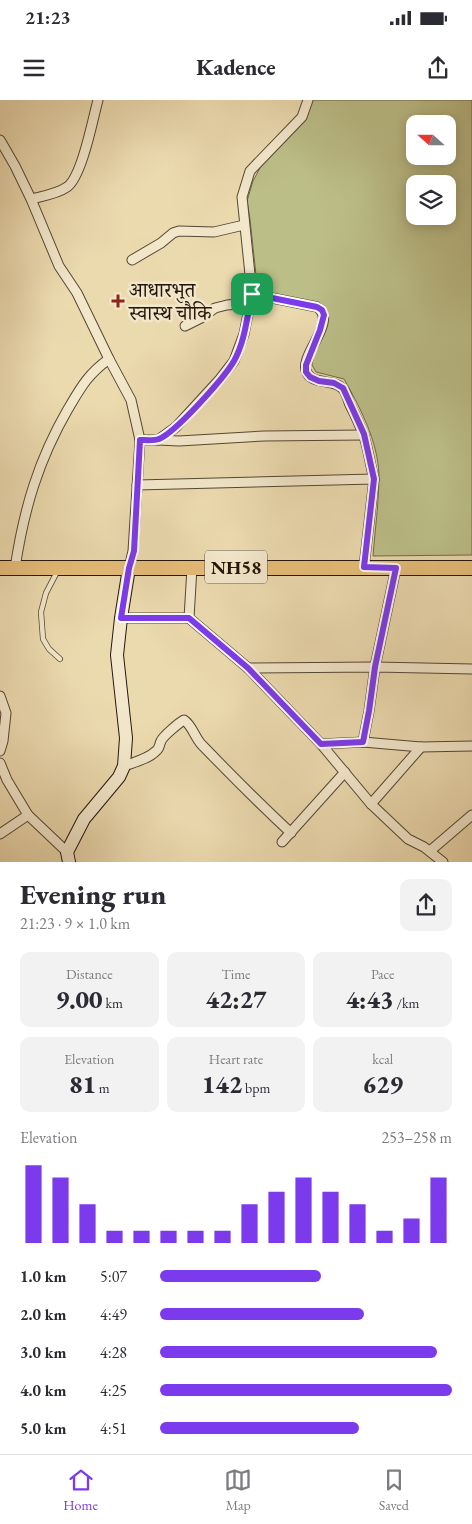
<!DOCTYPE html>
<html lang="en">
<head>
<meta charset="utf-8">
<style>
	body { margin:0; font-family:"EB Garamond","Noto Serif Devanagari",serif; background:#f2f2f3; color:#2b2b33; height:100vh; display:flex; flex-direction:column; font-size:19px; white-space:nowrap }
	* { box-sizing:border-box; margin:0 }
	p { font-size:16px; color:#7c7c81 }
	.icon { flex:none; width:28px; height:28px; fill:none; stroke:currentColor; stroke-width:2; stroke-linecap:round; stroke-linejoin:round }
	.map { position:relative; height:762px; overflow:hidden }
	.sheet { display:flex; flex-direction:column; background:#fff; flex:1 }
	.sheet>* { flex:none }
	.needle { width:32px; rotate:291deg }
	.fabs { position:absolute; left:406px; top:15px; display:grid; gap:10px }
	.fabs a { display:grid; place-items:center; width:50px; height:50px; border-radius:10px; background:#fff; box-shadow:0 2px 12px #0003; font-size:25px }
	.pin { position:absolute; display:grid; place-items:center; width:42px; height:42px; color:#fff; margin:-21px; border-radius:10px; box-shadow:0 2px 8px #0006 }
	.round { display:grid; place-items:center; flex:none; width:52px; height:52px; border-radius:10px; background:#f2f2f3 }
	.headline { display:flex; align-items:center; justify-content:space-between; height:85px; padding:0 20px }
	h1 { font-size:28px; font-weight:800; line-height:38px }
	.stats { display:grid; grid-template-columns:repeat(3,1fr); gap:8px; height:85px; padding:5px 20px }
	.stats div { display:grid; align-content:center; border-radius:10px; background:#f2f2f3; text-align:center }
	.stats b { font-size:25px; font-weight:800 }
	.stats small { font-size:14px; font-weight:400 }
	.stats p { font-size:14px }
	.chart { height:140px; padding:10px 20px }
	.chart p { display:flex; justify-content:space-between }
	.chart svg { width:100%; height:90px; margin-top:5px; stroke:#7c3aed; stroke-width:6 }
	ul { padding:0 20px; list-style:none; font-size:16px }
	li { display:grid; grid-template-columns:80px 60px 1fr; align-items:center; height:38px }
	li i { height:12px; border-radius:6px; background:#7c3aed }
	.status { display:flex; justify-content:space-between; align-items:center; height:35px; padding:0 25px; background:#fff; direction:ltr }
	.status svg { height:14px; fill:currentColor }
	header { display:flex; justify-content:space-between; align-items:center; height:65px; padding:0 20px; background:#fff; font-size:22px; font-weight:800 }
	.dock { display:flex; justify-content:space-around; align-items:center; height:70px; border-top:1px solid #e1e1e2; background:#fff; font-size:14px; color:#7c7c81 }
	.dock a { display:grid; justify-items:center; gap:2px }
	.dock .selected { color:#7c3aed }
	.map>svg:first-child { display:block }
	.green { fill:#bcbe88; stroke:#6f6a49; fill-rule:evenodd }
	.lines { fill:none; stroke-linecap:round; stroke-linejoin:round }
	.lane-casing { stroke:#544733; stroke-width:6 }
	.street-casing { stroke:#544733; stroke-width:11 }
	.secondary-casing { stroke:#22160a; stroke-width:14 }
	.primary-casing { stroke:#22160a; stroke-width:16 }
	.lane { stroke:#f3e7cb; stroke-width:4.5 }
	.street { stroke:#f3e7cb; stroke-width:9 }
	.secondary { stroke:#f3e7cb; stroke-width:12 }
	.primary { stroke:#e6bd78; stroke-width:14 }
	.route-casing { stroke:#fff; stroke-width:10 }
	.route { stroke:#7c3aed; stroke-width:6 }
	.poi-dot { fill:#8f2418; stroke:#f3e7cb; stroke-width:2 }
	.labels { text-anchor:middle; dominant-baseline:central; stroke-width:5; stroke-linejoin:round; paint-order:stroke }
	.shield { fill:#f3e7cb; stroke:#615544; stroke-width:1 }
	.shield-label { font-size:19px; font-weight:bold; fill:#22160a }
	.poi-label { font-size:20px; fill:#22160a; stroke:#f3e7cb; text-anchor:start }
</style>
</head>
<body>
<div class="status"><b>21:23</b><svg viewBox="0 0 49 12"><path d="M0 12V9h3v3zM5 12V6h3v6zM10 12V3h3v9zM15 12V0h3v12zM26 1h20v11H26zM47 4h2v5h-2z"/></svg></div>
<header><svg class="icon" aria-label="menu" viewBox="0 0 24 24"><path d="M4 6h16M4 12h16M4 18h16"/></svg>Kadence<svg class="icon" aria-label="share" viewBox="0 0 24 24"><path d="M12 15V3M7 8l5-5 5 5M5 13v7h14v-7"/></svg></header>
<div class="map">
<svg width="472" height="762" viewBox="0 0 472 762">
	<rect width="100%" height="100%" fill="#ecdaaf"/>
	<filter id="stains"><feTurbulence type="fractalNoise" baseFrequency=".004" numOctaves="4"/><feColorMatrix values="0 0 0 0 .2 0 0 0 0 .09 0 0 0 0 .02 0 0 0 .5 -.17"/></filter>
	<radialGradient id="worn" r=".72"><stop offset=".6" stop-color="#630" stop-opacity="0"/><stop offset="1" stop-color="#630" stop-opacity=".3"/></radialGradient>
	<path class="green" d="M311,0H472V455L373,456C375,429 379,402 379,375C378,342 360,307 344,279L316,272L312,265L314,255L329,218L325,206L278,196L262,191L257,184L250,119L247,101L253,81L261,66L307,16ZM415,24H448V56H415ZM415,84H448V116H415Z"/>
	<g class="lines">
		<defs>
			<polyline id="lane" points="58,470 46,493 41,512 43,539 49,549 60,559"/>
			<g id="street">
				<polyline points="0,40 15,66 31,99 59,166 77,193 109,259 131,300 140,340 133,451 129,468"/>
				<path d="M31,99C43,96 57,94 67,87C82,77 93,18 98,0"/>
				<polyline points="132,160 161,143 173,133 179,131 214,132 244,125"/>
				<path d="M252,194L317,207C339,222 297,256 307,273C314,285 333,279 342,288C346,291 348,300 350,305C355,314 359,324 363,333C368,347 370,364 374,379"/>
				<polyline points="185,226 201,218 215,208 227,205 250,203"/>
				<polyline points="140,340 158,340 176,327 220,279 234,261 244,234 252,194 242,97 250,71 302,17 308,0"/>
				<polyline points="158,340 179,341 264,336 364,335"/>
				<polyline points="137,385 374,379 364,467"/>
				<path d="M15,468C24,409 38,361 68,309C81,287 88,274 109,259"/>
				<polyline points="192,468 189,518 248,568 321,644 371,704 408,739 424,747 443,762"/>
				<polyline points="121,518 189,518"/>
				<polyline points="248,568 375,567 472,569"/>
				<polyline points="0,596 6,613 3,641 0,651"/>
				<polyline points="363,642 369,611 375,567 396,468"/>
				<polyline points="321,644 363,642 421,647 472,646"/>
				<polyline points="0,663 7,680 28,715 67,752"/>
				<path d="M124,666C135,662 148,659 156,651C160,648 159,645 161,641C163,636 180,622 184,620C192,625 195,638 202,645C231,675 260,704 291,733"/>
				<polyline points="371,704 421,647"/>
				<polyline points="0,734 28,715"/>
				<polyline points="282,742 345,672"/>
				<polyline points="430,751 472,715"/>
			</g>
			<polyline id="secondary" points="69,762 67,752 84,719 119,677 124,666 126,638 117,555 121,518 129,468"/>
			<polyline id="primary" points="0,468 472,468"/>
		</defs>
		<use href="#lane" class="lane-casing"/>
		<use href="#street" class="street-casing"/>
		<use href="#secondary" class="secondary-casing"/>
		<use href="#primary" class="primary-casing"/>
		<use href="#lane" class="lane"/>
		<use href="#street" class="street"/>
		<use href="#secondary" class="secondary"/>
		<use href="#primary" class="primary"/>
	</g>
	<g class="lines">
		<defs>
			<path id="route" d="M252,194L317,207L322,210L324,215L320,230L306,265V272L310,277L319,281L334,283L343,288L364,334L374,379L364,467L396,468L375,567L369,611L363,642L321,644L248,568L189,518H121L129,468L134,451L140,340C145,340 154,341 159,339C176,332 224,278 234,261C245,241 247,217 252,194Z"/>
		</defs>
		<use href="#route" class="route-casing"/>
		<use href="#route" class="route"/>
	</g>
	<path class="poi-dot" d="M115.5 193.5h5v5h5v5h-5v5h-5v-5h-5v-5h5z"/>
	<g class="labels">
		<rect class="shield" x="205" y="450.5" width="62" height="33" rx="4"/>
		<g class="shield-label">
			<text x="236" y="467">NH58</text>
		</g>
		<g class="poi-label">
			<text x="129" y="190">आधारभुत<tspan x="129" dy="23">स्वास्थ चौकि</tspan></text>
		</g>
	</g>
	<rect width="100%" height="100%" filter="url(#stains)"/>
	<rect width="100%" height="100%" fill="url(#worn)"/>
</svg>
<div class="fabs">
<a><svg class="needle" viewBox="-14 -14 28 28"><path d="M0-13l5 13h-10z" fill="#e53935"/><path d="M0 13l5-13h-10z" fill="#7c7c81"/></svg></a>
<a><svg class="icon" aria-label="layers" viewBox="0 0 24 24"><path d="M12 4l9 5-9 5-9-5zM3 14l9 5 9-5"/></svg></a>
</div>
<div class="pin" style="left:252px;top:194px;background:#1e9e55"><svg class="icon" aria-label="arrive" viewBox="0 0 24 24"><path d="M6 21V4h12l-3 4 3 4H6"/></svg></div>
</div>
<section class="sheet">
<div class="headline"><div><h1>Evening run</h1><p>21:23 · 9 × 1.0 km</p></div><a class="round"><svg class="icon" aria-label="share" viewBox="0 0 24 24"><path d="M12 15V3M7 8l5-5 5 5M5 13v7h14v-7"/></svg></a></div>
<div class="stats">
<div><p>Distance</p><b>9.00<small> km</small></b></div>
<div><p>Time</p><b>42:27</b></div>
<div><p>Pace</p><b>4:43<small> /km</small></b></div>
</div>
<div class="stats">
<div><p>Elevation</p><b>81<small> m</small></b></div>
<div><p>Heart rate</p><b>142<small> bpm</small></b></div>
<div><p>kcal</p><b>629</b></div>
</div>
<div class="chart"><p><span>Elevation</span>253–258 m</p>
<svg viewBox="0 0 160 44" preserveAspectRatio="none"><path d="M5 44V6M15 44V12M25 44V25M35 44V38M45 44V38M55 44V38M65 44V38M75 44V38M85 44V25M95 44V19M105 44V12M115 44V19M125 44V25M135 44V38M145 44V32M155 44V12"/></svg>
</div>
<ul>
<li><b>1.0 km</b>5:07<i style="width:55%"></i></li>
<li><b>2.0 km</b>4:49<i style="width:70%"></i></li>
<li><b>3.0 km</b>4:28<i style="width:95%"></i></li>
<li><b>4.0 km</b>4:25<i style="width:100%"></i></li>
<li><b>5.0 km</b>4:51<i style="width:68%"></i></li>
</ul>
</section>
<nav class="dock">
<a class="selected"><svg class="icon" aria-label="home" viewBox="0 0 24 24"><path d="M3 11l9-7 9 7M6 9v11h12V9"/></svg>Home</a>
<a><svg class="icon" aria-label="map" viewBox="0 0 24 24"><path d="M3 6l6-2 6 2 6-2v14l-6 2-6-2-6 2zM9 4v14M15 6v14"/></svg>Map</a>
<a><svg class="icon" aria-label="saved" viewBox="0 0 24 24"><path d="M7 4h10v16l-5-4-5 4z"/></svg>Saved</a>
</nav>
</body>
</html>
